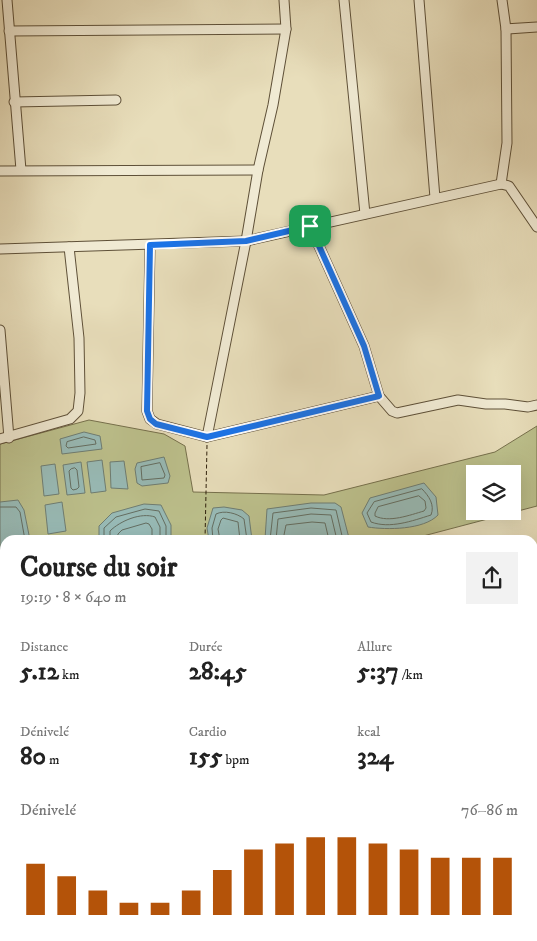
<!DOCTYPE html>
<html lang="fr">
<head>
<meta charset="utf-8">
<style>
	body { margin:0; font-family:"IM FELL DW Pica",serif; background:#f2f2f2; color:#222; height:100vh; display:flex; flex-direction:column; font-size:19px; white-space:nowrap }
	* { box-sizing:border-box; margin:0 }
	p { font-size:16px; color:#767676 }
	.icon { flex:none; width:28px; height:28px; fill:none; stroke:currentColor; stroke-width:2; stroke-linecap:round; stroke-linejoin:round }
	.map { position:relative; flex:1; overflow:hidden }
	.panel { position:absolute; left:0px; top:535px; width:538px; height:406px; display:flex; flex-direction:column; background:#fff; border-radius:15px 15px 0 0; box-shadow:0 5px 20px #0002 }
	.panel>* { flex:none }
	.controls { position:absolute; left:466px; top:465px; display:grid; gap:10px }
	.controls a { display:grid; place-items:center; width:55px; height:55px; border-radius:0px; background:#fff; box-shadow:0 5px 20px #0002; font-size:25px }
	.pin { position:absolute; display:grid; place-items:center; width:42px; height:42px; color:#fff; margin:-21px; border-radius:10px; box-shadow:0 2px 8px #0006 }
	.round { display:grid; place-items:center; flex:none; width:52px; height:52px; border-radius:0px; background:#f2f2f2 }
	.overview { display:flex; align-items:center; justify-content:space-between; height:85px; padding:0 20px }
	h1 { font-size:28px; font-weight:800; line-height:38px }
	.figures { display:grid; grid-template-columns:repeat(3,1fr); gap:8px; height:85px; padding:5px 20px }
	.figures div { display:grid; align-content:center }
	.figures b { font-size:25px; font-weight:800 }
	.figures small { font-size:14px; font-weight:400 }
	.figures p { font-size:14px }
	.chart { height:140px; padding:10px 20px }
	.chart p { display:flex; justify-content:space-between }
	.chart svg { width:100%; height:90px; margin-top:5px; stroke:#b45309; stroke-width:6 }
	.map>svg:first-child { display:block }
	.green { fill:#bcc08c; stroke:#76704c; fill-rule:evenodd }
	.water { fill:#98bbb7; stroke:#6e7d73 }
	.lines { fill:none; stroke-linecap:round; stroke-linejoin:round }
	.shore { stroke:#646e62; stroke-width:1 }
	.street-casing { stroke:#5e5038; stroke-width:11 }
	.path { stroke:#30210c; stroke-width:1; stroke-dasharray:4 2.5; stroke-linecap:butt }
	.street { stroke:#f0ead3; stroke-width:9 }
	.route-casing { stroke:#fff; stroke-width:10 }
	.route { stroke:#1a73e8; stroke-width:6 }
</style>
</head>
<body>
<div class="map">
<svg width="537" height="941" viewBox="0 0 537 941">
	<rect width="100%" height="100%" fill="#e8debb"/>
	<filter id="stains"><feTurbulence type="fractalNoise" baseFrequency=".004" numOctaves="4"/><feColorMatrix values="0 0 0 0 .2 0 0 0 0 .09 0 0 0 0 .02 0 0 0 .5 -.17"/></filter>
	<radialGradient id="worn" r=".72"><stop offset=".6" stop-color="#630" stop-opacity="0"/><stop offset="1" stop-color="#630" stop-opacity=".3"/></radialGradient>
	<path class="green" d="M89,420L164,434L185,446L193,492L324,495L495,452L537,426V506L408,540H5V582H0V444ZM475,474H512V511H475Z"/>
	<g class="water">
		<polygon points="84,432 100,436 102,449 62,454 60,439"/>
		<polygon points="164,457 170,476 168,483 142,486 137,483 135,469 137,463"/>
		<polygon points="102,460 106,491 91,493 87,462"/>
		<polygon points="124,461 128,489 111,488 110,462"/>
		<polygon points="81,462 85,493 67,495 63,465"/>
		<polygon points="55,464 59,494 44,496 41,466"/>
		<path d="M424,483L436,497L438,515C424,530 386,530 368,527L362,513L370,498Z"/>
		<polygon points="18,500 24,510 30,540 5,540 5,566 0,567 0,502"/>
		<polygon points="62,502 66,531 48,534 45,505"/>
		<polygon points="311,503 335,503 341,507 349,538 346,540 266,540 265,539 267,509"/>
		<polygon points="144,504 161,505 171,525 171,540 99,540 99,526 112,513"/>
		<polygon points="224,507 242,510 249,516 252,540 209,540 207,528 213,508"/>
	</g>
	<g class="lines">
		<g class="shore">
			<polygon points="84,437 95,440 96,444 68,448 66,446 67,442"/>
			<polygon points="160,463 165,475 164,478 142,480 141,467"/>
			<polygon points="75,468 77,470 79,487 77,489 73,490 71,488 69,471 71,469"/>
			<path d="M422,489C429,496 435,505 431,515C412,521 390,529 371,522L367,513L374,502Z"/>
			<path d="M419,496L425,501L426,508L424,511C410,515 389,523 375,516V513L378,507Z"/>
			<polyline points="0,507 16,507 20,512 25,540"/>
			<polyline points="104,540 104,528 116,517 145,509 159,511 166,526 166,540"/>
			<path d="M110,540V531C120,521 141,512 155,517L160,527V540"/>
			<polyline points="117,540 118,534 122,530 146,523 149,524 152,529 152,540"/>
			<path d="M213,540L212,528L216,514C224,510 237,513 244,519L247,540"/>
			<polyline points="220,540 218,529 221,520 223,518 238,522 240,540"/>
			<polyline points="270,540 273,513 311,508 336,510 343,540"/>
			<polyline points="276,540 278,519 311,514 331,515 337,540"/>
			<polyline points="283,540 286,525 312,522 325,523 329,540"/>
		</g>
		<defs>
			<g id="street">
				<polyline points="7,0 21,170"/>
				<polyline points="344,0 365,214"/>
				<polyline points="419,0 435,198"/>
				<polyline points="506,29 537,27"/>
				<polyline points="9,31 286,29"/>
				<polyline points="14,102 116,100"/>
				<polyline points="0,171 258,170"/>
				<polyline points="501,184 507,143 506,29 502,0"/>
				<polyline points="310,226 364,346 379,396 392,411 397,413 458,400 486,404 505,404 528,407 537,405"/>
				<polyline points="150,245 147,411 150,419 157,424 207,437 379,396"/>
				<polyline points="0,249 246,241 501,184 509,186 537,227"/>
				<polyline points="0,330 9,438"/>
				<polyline points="207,437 246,241 258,170 273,105 286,29 284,0"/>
				<polyline points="0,439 70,419 78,411 80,393 79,338 69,247"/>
				<polyline points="532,791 537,791"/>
				<polyline points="0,846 5,846"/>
				<polyline points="281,936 281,941"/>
				<polyline points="487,936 487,941"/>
				<polyline points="196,941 196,936"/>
				<polyline points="347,941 347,936"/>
				<polyline points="421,941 421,936"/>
			</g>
		</defs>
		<use href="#street" class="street-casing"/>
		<polyline class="path" points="205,540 207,445"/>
		<use href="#street" class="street"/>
	</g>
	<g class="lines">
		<defs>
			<polygon id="route" points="310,226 364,346 379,396 207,437 156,424 150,419 147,411 150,245 246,241"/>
		</defs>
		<use href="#route" class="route-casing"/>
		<use href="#route" class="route"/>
	</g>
	<rect width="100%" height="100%" filter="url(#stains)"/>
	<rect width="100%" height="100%" fill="url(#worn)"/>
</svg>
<div class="controls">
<a><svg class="icon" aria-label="layers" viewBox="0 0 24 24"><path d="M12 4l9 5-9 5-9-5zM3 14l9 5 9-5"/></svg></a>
</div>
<div class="pin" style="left:310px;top:226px;background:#1e9e55"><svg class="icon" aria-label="arrive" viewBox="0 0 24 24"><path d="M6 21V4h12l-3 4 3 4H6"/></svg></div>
<section class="panel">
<div class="overview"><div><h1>Course du soir</h1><p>19:19 · 8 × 640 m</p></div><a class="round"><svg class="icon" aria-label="share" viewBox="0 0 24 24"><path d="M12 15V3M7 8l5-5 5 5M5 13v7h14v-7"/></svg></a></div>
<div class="figures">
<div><p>Distance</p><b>5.12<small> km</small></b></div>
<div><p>Durée</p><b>28:45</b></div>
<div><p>Allure</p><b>5:37<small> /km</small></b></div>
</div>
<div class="figures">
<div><p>Dénivelé</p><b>80<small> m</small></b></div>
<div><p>Cardio</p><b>155<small> bpm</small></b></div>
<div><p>kcal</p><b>324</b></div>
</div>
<div class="chart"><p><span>Dénivelé</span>76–86 m</p>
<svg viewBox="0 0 160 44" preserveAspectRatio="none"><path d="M5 44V19M15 44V25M25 44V32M35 44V38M45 44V38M55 44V32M65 44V22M75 44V12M85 44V9M95 44V6M105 44V6M115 44V9M125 44V12M135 44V16M145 44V16M155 44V16"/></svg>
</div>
</section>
</div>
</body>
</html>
